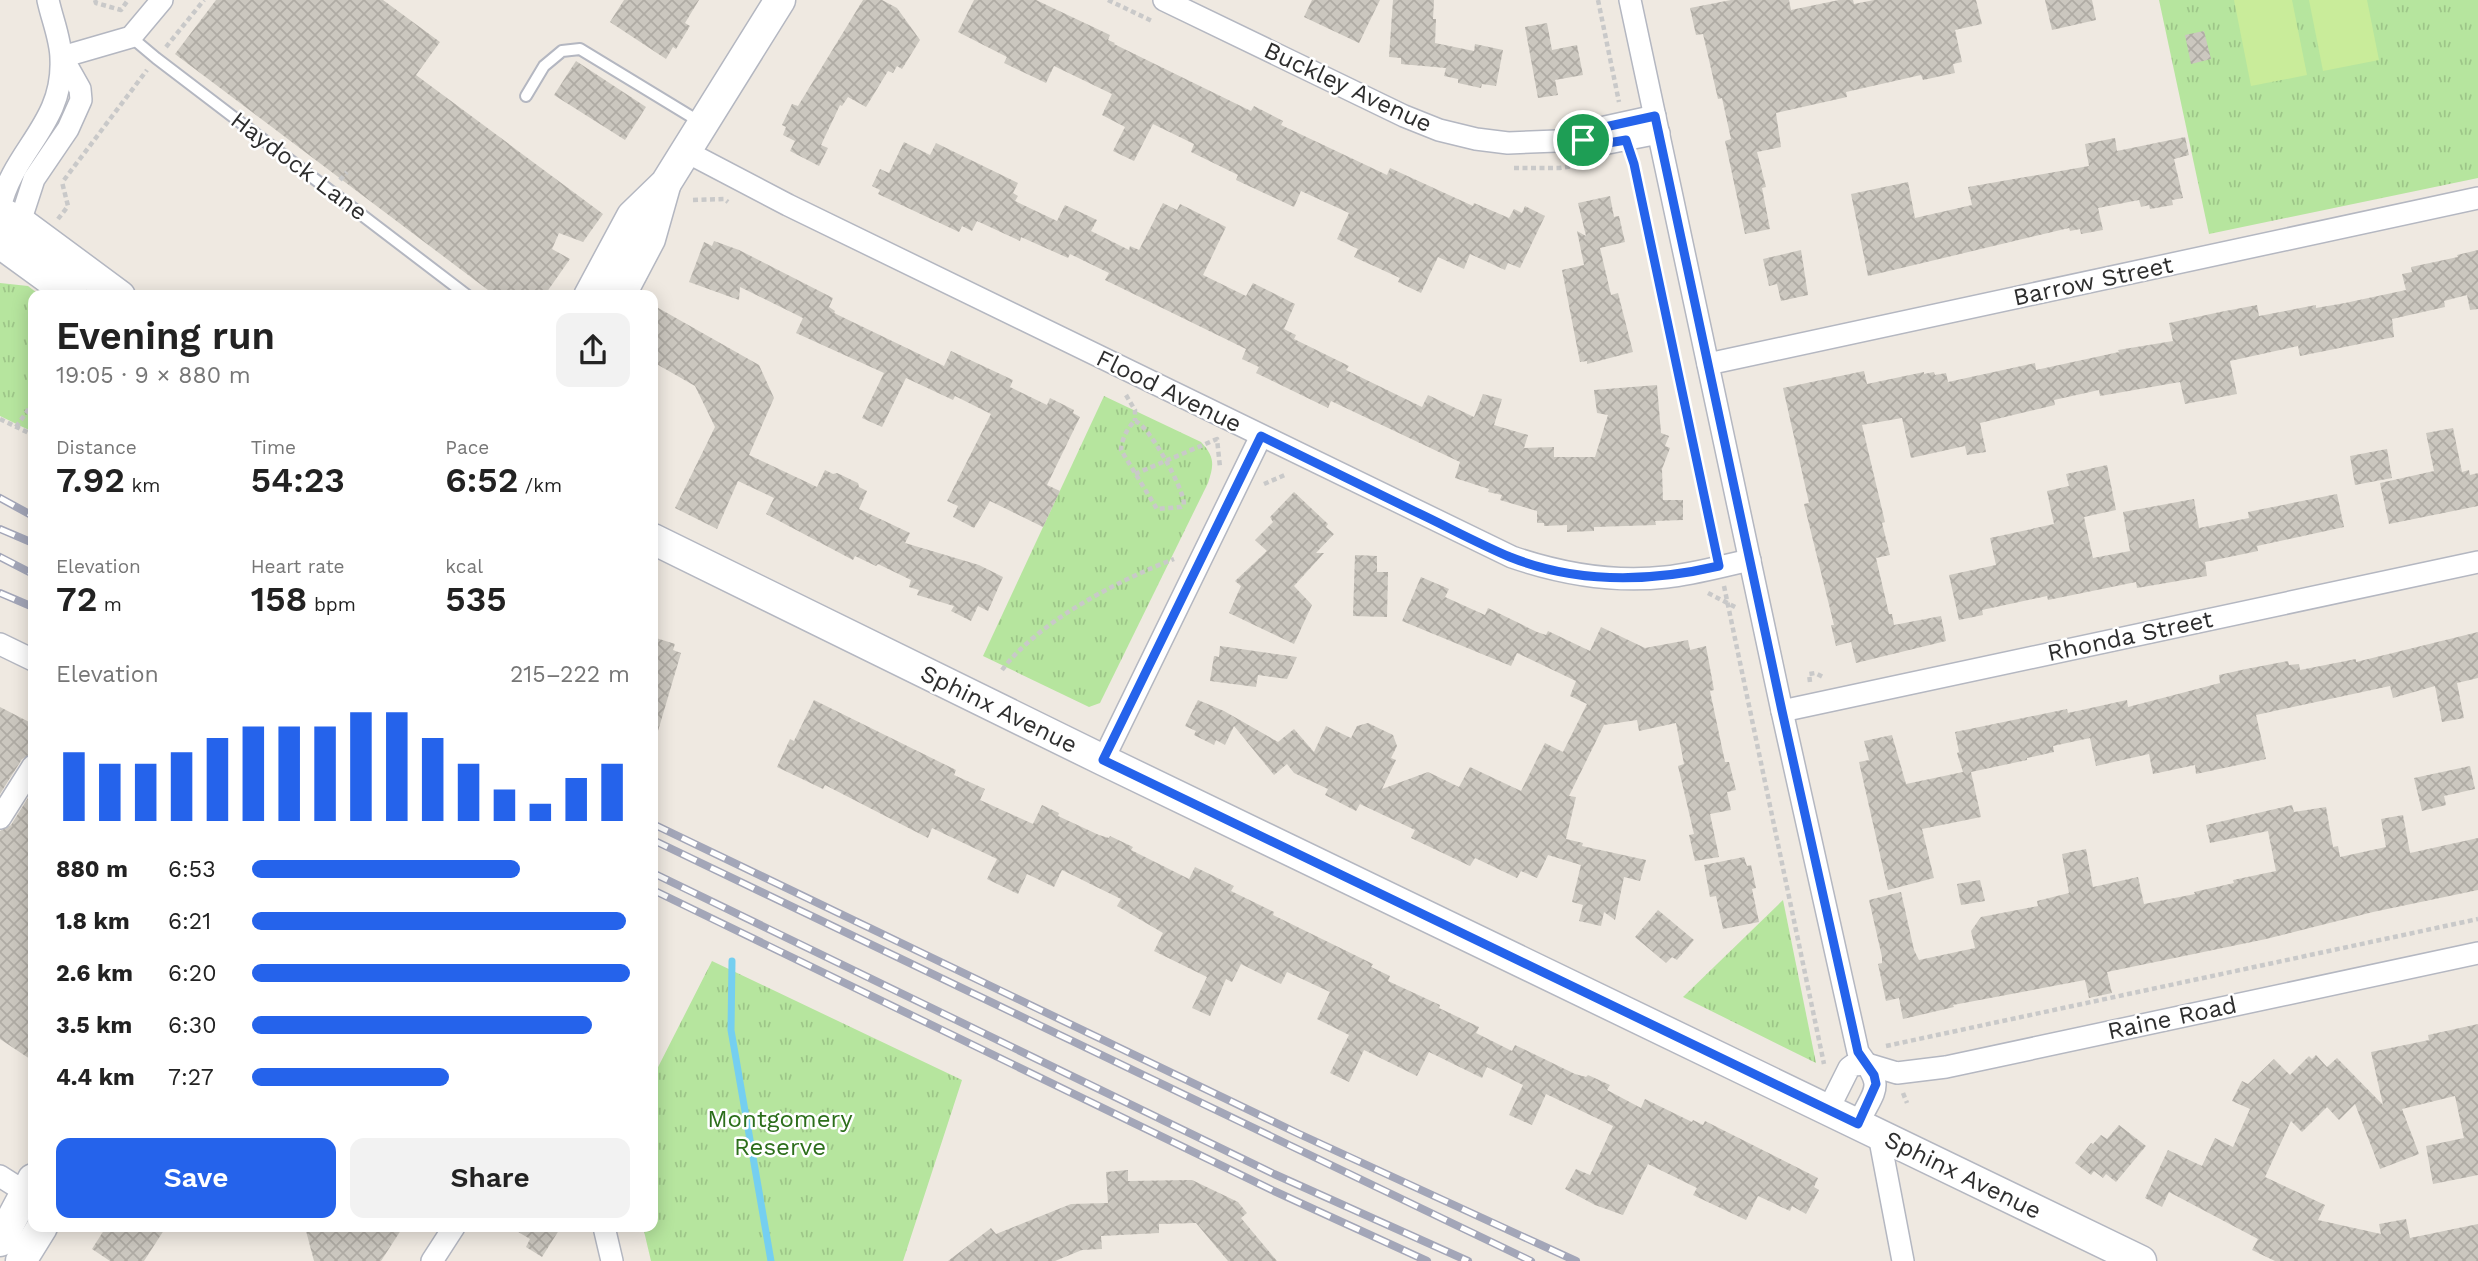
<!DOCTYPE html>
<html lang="en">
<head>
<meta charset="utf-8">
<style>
	body { margin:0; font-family:"Work Sans",sans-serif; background:#f2f2f2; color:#222; height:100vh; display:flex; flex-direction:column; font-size:26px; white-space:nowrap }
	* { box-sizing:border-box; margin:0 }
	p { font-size:23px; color:#767676 }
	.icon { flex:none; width:38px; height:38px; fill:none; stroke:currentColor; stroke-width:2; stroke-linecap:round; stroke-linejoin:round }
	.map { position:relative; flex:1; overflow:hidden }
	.panel { position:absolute; left:28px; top:290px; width:630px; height:942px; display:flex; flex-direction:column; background:#fff; border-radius:14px; box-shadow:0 4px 18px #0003 }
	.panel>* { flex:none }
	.pin { position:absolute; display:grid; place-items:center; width:60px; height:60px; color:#fff; margin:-30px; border:4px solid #fff; border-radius:50%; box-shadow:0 2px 7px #0007 }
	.round { display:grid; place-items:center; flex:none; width:74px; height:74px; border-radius:14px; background:#f2f2f2 }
	.headline { display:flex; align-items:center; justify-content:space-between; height:119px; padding:0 28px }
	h1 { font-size:38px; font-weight:600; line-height:52px }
	.stats { display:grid; grid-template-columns:repeat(3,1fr); gap:10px; height:119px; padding:7px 28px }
	.stats div { display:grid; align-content:center }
	.stats b { font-size:35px; font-weight:600 }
	.stats small { font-size:19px; font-weight:400 }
	.stats p { font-size:19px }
	.chart { height:196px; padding:14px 28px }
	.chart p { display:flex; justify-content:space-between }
	.chart svg { width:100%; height:126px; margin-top:7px; stroke:#2563eb; stroke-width:6 }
	.cta { display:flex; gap:14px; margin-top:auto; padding:14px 28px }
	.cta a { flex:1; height:80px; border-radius:14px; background:#2563eb; color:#fff; font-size:28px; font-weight:600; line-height:80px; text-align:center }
	.cta a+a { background:#f2f2f2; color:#222 }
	ul { padding:0 28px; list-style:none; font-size:23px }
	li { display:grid; grid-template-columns:112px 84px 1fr; align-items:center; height:52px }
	li i { height:18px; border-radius:9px; background:#2563eb }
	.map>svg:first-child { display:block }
	.grass { fill:url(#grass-tufts) }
	.pitch { fill:#c9ec9a }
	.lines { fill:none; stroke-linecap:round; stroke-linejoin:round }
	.stream { stroke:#75cff0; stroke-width:7 }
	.building { fill:url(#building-cross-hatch) }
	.lane-casing { stroke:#b4b7c1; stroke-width:14 }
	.street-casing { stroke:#b4b7c1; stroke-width:24 }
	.secondary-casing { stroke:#b4b7c1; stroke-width:33 }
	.path { stroke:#c9c9c9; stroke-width:4.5; stroke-dasharray:5 3.5; stroke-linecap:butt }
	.lane { stroke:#fff; stroke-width:10 }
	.street { stroke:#fff; stroke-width:21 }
	.secondary { stroke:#fff; stroke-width:30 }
	.rail-casing { stroke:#a3a6b8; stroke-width:8 }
	.rail { stroke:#fff; stroke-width:5; stroke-dasharray:16; stroke-linecap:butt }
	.route-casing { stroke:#fff; stroke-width:14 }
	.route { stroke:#2563eb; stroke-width:9 }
	.labels { text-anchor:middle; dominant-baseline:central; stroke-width:5; stroke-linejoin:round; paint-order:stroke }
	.street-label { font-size:24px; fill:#2e2e2e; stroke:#fff }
	.park-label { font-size:24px; fill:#2c6e1b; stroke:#fff }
</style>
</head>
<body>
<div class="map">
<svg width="2478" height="1261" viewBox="0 0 2478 1261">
	<defs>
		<pattern id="grass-tufts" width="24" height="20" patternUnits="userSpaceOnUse" patternTransform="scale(1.75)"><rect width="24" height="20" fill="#b6e59e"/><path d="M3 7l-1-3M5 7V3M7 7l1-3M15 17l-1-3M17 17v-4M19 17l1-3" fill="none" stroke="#9dc588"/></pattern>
		<pattern id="building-cross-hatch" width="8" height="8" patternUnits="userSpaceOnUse" patternTransform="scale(1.75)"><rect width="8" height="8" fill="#cbc7bf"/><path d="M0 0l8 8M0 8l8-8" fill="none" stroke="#afaba4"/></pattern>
	</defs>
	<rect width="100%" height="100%" fill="#efe9e1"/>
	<g class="grass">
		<polygon points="2159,0 2478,0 2478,178 2209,234"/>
		<polygon points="0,283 28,286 41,296 33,296 33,432 0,416"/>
		<path d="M1104,396L1201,442C1215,457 1214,465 1208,483L1100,703L1089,707L983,656Z"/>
		<polygon points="1783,900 1816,1063 1683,997"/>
		<polygon points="712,961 962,1080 903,1261 651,1261 643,1227 653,1227 653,1077"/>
	</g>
	<g class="pitch">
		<polygon points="2234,0 2292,0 2307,75 2251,86"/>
		<polygon points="2309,0 2367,0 2379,60 2323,71"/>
	</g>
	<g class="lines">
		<polyline class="stream" points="732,961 731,1030 771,1261"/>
	</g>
	<g class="building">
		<polygon points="216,0 383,0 440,42 416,75 603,214 583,242 559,233 552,249 570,259 544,296 496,296 175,54"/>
		<polygon points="624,0 699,0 685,23 690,26 676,49 673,47 666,59 610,22"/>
		<polygon points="863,0 882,0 897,8 920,40 902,69 897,66 893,73 888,71 866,107 848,97 842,106 840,105 821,145 828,148 819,166 790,151 795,141 783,135 786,127 782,125 792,104 798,106"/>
		<polygon points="974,0 1036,0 1110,35 1108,40 1115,43 1114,44 1251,111 1254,106 1283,121 1281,125 1387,175 1390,168 1473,206 1474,203 1509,218 1514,209 1522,213 1525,206 1545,216 1520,268 1508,263 1505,270 1470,254 1464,269 1438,257 1421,293 1398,282 1400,278 1354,257 1358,249 1337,239 1349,213 1301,191 1294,207 1236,180 1238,175 1191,152 1194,144 1153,124 1134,161 1113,151 1125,127 1102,115 1112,94 1054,66 1046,83 1004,63 1007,57 958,32"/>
		<polygon points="1312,0 1380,0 1359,43 1304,17"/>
		<polygon points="1393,0 1434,0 1433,19 1436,19 1435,43 1474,51 1475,44 1503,50 1496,86 1482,84 1481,88 1458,83 1458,79 1444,76 1446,68 1401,64 1401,58 1389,57"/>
		<polygon points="1731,0 1789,0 1791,10 1839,0 1853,0 1854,4 1874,0 1976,0 1982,24 1955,30 1962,62 1953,64 1955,73 1923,80 1921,75 1846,92 1847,97 1776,113 1781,147 1757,152 1766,187 1762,188 1770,229 1745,234 1725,141 1731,139 1722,98 1718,99 1703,34 1696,35 1690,8"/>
		<polygon points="2045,0 2092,0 2096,20 2052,30"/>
		<polygon points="1547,23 1552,50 1577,45 1583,75 1555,80 1558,95 1538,98 1525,27"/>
		<polygon points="2204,31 2211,59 2191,64 2185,35"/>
		<polygon points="576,61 646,107 625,140 554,95"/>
		<polygon points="2185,137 2189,155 2174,159 2183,198 2172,200 2173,205 2150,209 2149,205 2141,207 2139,200 2098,208 2103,230 2081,234 2080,229 2070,231 2069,228 1868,276 1851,194 1908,182 1915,218 1972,205 1968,187 2089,166 2085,144 2115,138 2117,151"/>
		<polygon points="904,142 930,155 936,143 1018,183 1013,193 1018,196 1015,201 1057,221 1065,205 1097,220 1091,231 1129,250 1130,246 1139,250 1163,203 1177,210 1180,204 1226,227 1203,275 1246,296 1253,283 1295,304 1284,329 1296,335 1294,339 1349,366 1346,370 1422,407 1428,395 1474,417 1483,394 1502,399 1494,425 1528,435 1524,448 1554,447 1554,457 1595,457 1608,415 1597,413 1594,390 1657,385 1661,433 1669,436 1665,446 1670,448 1662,469 1663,500 1683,500 1683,520 1655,521 1656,525 1594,527 1594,531 1567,532 1567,525 1544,526 1544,523 1537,523 1537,511 1500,500 1502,495 1488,492 1489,489 1455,478 1460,462 1331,401 1328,408 1256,373 1259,367 1242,359 1246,349 1105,280 1109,273 1070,254 1068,258 1021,237 1020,241 977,221 972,231 962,226 959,232 878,194 880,190 872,186 880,169 889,173"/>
		<polygon points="1610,196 1614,217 1619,216 1625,242 1600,248 1611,295 1618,293 1633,352 1587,364 1587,361 1580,362 1562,270 1584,265 1577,231 1586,236 1578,203"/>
		<polygon points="714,241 739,250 833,298 829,307 835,311 834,313 944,366 951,351 1013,380 1010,387 1047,405 1050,398 1074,410 1073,413 1080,417 1047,485 1060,491 1043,527 990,501 974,528 953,517 958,506 947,501 991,414 955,396 953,400 906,378 882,427 862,418 884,373 796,333 803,318 740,287 739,300 689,282 704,242 712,246"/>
		<polygon points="1801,250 1808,295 1781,301 1777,284 1769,286 1763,259"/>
		<polygon points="2478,250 2478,309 2470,310 2467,295 2444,301 2445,307 2392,319 2394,337 2300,356 2298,346 2230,361 2237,394 2185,404 2180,382 2100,396 2099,390 2054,400 2055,405 1980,423 1986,452 1967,455 1965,446 1911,458 1902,418 1862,425 1885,522 1882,523 1890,555 1876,558 1889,614 1892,614 1894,625 1941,616 1946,641 1856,663 1851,642 1836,646 1831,625 1834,625 1804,504 1809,503 1783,388 1864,371 1867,384 1924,372 1924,374 1934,372 1935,375 1946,373 1948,382 2035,363 2036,370 2119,352 2118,350 2173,341 2169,323 2220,312 2257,305 2259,316 2316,305 2316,308 2345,303 2406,290 2402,274 2412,272 2411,267 2458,257 2457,255"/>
		<polygon points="653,305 759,365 774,398 749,455 817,487 825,470 833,474 837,473 858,483 859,487 867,491 859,509 910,533 905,543 979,565 1003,577 988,611 978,606 971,621 951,611 954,606 917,595 919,590 909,587 911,580 878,564 876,566 855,556 853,560 766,514 774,498 738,481 717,529 675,508 715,427 695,386 653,362"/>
		<polygon points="2453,428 2462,472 2469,470 2470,475 2478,473 2478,506 2389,524 2380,483 2434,471 2426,433"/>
		<polygon points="2387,449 2392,478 2355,485 2350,456"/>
		<polygon points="2107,465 2116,510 2084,517 2093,558 2130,551 2123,512 2194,499 2199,528 2249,518 2248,512 2337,494 2344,527 2257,546 2258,551 2205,562 2207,576 2137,588 2136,582 2048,600 2047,596 1982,610 1983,615 1959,620 1949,575 1996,565 1990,538 2054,524 2047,491 2069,486 2066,474"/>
		<polygon points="1294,492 1328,524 1326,527 1334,534 1316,553 1324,553 1294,586 1312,605 1294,644 1229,613 1241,586 1235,581 1267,551 1255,540 1273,522 1270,517"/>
		<polygon points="1355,555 1377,556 1377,572 1388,572 1387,617 1353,616"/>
		<polygon points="1421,577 1449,589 1445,597 1485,615 1488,608 1537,632 1546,635 1548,631 1590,651 1601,627 1645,648 1688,640 1690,650 1706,646 1714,690 1710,691 1725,762 1729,762 1736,790 1727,792 1731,810 1710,814 1719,857 1695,861 1689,835 1694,834 1678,766 1684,764 1676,723 1639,731 1637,720 1604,725 1569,796 1576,797 1566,839 1583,843 1582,846 1646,860 1640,881 1624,877 1615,920 1604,912 1601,926 1579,921 1583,905 1572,902 1581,865 1548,855 1537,878 1521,871 1517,878 1475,858 1470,866 1411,838 1415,830 1360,804 1356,811 1325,795 1328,789 1294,773 1287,764 1274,775 1234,726 1225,745 1216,740 1214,745 1194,735 1196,731 1185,726 1198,700 1224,711 1278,742 1294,729 1314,752 1326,726 1351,738 1357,726 1368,723 1393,735 1397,746 1391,758 1396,760 1382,789 1428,772 1459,787 1470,767 1521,791 1545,743 1563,752 1587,704 1570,696 1576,681 1517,653 1511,666 1402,621"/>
		<polygon points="2478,632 2478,678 2457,683 2464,718 2442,722 2435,686 2393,698 2390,686 2256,715 2266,759 2196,774 2195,765 2153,774 2149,754 2096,766 2090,738 2053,746 2054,752 2027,758 2027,760 1971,772 1981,817 1922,829 1934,878 1888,890 1859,762 1869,760 1864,741 1892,735 1906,784 1963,772 1957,753 1959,752 1955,732 2067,709 2068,713 2127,700 2128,707 2220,683 2219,675 2246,669 2288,661 2289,665 2299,664 2300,670 2356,659 2356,662"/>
		<polygon points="653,637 675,644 673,650 681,653 658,731 653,730"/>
		<polygon points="1220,646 1297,657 1287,679 1258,675 1256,687 1210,681 1214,656 1219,657"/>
		<polygon points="814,700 956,770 954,775 985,789 980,800 1033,824 1042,805 1059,813 1058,816 1099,835 1109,838 1110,836 1133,847 1131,850 1189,879 1195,867 1234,886 1231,891 1274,912 1273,915 1373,964 1371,967 1390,976 1388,981 1440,1005 1439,1008 1479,1027 1476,1033 1512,1051 1515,1045 1575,1074 1586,1077 1588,1075 1610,1085 1607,1090 1641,1108 1645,1099 1692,1122 1693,1120 1703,1125 1705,1121 1818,1178 1814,1187 1819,1190 1806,1214 1792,1206 1790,1211 1758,1196 1746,1220 1693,1195 1697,1188 1648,1164 1623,1215 1595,1205 1565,1189 1576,1169 1590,1175 1613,1126 1546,1094 1532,1125 1509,1115 1523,1085 1487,1067 1482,1078 1429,1052 1417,1076 1364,1050 1349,1082 1330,1073 1349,1035 1317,1019 1330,992 1287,972 1281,984 1241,964 1232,982 1226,979 1210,1016 1192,1008 1207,977 1154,951 1163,933 1117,906 1121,899 1062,870 1054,887 1027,874 1018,894 987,879 997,859 932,828 928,838 825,785 823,789 777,767 790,739 794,741"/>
		<polygon points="0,707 33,724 33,753 22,759 0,794"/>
		<polygon points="2470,766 2475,789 2444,796 2446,805 2422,811 2414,778"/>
		<polygon points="33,790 33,1061 0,1039 0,831 11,825"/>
		<polygon points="2292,805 2294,812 2326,807 2333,847 2338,846 2340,857 2386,847 2381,819 2403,815 2410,853 2478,838 2478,890 2373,912 2266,939 2107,972 2112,993 2089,998 2085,980 1953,1005 1954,1007 1903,1019 1899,998 1886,1001 1878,964 1882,963 1882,957 1869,900 1901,892 1914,950 1919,960 1975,948 1971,931 1981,917 2038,906 2037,901 2069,893 2062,854 2086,849 2093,887 2138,877 2144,904 2195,894 2194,892 2234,883 2233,880 2276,871 2268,831 2210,843 2206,825"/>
		<polygon points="1744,857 1747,866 1751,865 1756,888 1752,889 1759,922 1723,929 1716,896 1710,897 1704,865"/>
		<polygon points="1980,880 1985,901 1961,905 1957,884"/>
		<polygon points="1658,910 1694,940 1677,960 1672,957 1666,963 1635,937"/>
		<polygon points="2478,1024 2478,1175 2433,1184 2426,1146 2464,1138 2455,1096 2402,1109 2419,1154 2380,1169 2355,1104 2339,1120 2327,1107 2302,1132 2291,1121 2265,1177 2325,1205 2318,1220 2381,1234 2379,1224 2406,1219 2410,1238 2478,1224 2478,1261 2275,1261 2252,1250 2258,1239 2169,1192 2162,1207 2145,1198 2168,1150 2202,1166 2215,1138 2233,1147 2250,1109 2232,1101 2242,1081 2248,1084 2274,1059 2290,1075 2309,1056 2312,1059 2316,1055 2327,1067 2337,1058 2383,1105 2371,1052 2429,1040 2428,1035"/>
		<polygon points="2119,1125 2146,1146 2116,1182 2106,1174 2103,1178 2094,1171 2091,1175 2075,1163 2091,1143 2093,1144 2101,1135 2107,1139"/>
		<polygon points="1128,1170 1128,1181 1192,1180 1238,1202 1247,1213 1241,1218 1277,1261 1228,1261 1196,1223 1159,1224 1159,1233 1101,1236 1102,1249 1082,1250 1055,1261 948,1261 991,1228 996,1234 1071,1204 1108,1203 1106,1172"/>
		<polygon points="106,1227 166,1227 144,1261 110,1261 92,1249"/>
		<polygon points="305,1227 403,1227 381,1261 314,1261"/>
		<polygon points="510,1227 561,1227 542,1257 526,1247 530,1239"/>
	</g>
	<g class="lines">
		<defs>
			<g id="lane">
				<polyline points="131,37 156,58 468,296"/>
				<polyline points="526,96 544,66 562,51 580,49 700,122"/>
			</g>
			<g id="street">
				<polyline points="1164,0 1404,116 1439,130 1476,139 1508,143 1583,140 1608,143 1659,133"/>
				<path d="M1630,0L1782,711L1858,1052C1885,1089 1876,1086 1858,1124"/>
				<polyline points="62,57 131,37 162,0"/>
				<polyline points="1583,140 1605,127 1655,116"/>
				<path d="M685,151L788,205L1512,557C1562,574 1613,583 1666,577C1694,574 1722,566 1750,560"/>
				<path d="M0,208C13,150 64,124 61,59C61,40 52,19 48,0"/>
				<polyline points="20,222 34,179 68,129 81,100 80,89 62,57"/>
				<polyline points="1708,364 2478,198"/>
				<polyline points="0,644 33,660"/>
				<polyline points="1782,711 2478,562"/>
				<polyline points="1103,760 1261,436"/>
				<polyline points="0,818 33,766"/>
				<polyline points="1828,1110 1849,1068 1853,1065 1867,1064 1897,1073 1946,1067 2478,953"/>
				<polyline points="1879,1135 1903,1261"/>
				<polyline points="0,1176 33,1197"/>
				<polyline points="604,1227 612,1261"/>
				<polyline points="432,1261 454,1227"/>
			</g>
			<g id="secondary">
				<polyline points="0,212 20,222 120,296"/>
				<polyline points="20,222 0,243 73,296"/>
				<polyline points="589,296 632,216 666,183 780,0"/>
				<polyline points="620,296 650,239 665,186"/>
				<polyline points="653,539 1103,760 2141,1261"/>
				<polyline points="0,1241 33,1179"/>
				<polyline points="21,1261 42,1227"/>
			</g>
		</defs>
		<use href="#lane" class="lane-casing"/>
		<use href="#street" class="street-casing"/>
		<use href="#secondary" class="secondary-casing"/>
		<g class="path">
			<polyline points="95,0 96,3 121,10 128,0"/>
			<polyline points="1108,0 1152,21"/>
			<polyline points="1598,0 1619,102"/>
			<polyline points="166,47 204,0"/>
			<polyline points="1628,162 1634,165 1715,547"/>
			<polyline points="1514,168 1559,168 1582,165"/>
			<polyline points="64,180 147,70"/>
			<polyline points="340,180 347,172"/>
			<polyline points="693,200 724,199 728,202"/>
			<polyline points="58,219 68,206 62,182"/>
			<polyline points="1126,395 1135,410 1135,421"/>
			<polyline points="0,419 33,435"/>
			<path d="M1135,421C1148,424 1185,490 1184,505L1181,507L1157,509L1121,450C1121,441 1128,426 1135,421Z"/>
			<polyline points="16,427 33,403"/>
			<polyline points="1135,474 1217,439 1220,467"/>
			<polyline points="1264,484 1287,474"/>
			<polyline points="1724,586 1824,1064"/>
			<polyline points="1708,593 1737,608"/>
			<path d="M1002,670C1039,621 1117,581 1174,559"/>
			<polyline points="1810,682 1809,674 1815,673 1825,678"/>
			<polyline points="1886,1046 2478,919"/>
			<polyline points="1903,1093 1907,1103"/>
		</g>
		<use href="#lane" class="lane"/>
		<use href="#street" class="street"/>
		<use href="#secondary" class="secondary"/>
		<defs>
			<g id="rail">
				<polyline points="0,498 33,516"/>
				<polyline points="0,529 33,543"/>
				<polyline points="0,557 33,574"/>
				<polyline points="0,593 33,607"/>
				<polyline points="653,824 1297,1133 1576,1261"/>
				<polyline points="653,840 1531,1261"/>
				<polyline points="653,873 1274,1174 1468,1261"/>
				<polyline points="653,890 1274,1191 1427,1261"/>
			</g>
		</defs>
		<use href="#rail" class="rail-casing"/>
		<use href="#rail" class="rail"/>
	</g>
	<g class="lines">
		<defs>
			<path id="route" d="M1655,116L1782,711L1858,1052L1874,1075L1876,1084L1858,1124L1103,760L1261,436C1312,461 1363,486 1414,511C1446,526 1477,543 1510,557C1578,584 1650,582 1719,566L1634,164L1626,140L1608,143L1583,140L1605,127Z"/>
		</defs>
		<use href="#route" class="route-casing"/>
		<use href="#route" class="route"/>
	</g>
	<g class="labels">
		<g class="street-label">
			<text transform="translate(1348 87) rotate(25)">Buckley Avenue</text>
			<text transform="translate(299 166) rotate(37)">Haydock Lane</text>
			<text transform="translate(2093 281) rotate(-12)">Barrow Street</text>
			<text transform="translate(1169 391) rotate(26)">Flood Avenue</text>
			<text transform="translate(2130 636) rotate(-12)">Rhonda Street</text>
			<text transform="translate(999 709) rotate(26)">Sphinx Avenue</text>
			<text transform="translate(2172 1018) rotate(-12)">Raine Road</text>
			<text transform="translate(1963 1175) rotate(26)">Sphinx Avenue</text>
		</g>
		<g class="park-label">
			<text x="780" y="1119">Montgomery<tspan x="780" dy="28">Reserve</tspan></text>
		</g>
	</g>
</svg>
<div class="pin" style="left:1583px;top:140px;background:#1e9e55"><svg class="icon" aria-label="arrive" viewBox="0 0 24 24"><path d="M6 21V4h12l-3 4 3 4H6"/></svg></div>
<section class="panel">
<div class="headline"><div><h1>Evening run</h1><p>19:05 · 9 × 880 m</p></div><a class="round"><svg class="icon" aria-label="share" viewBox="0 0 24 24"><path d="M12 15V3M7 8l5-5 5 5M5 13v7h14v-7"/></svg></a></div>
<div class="stats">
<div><p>Distance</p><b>7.92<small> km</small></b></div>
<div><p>Time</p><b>54:23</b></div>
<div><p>Pace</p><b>6:52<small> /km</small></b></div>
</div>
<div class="stats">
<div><p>Elevation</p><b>72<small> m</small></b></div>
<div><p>Heart rate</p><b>158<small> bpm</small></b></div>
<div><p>kcal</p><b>535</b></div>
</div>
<div class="chart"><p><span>Elevation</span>215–222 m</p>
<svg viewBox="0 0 160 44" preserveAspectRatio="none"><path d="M5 44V20M15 44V24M25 44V24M35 44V20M45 44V15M55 44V11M65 44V11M75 44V11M85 44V6M95 44V6M105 44V15M115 44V24M125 44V33M135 44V38M145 44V29M155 44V24"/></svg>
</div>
<ul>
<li><b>880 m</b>6:53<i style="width:71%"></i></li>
<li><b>1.8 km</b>6:21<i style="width:99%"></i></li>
<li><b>2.6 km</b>6:20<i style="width:100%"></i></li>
<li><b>3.5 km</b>6:30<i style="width:90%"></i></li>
<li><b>4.4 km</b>7:27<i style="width:52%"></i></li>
</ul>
<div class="cta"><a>Save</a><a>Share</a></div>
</section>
</div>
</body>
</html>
